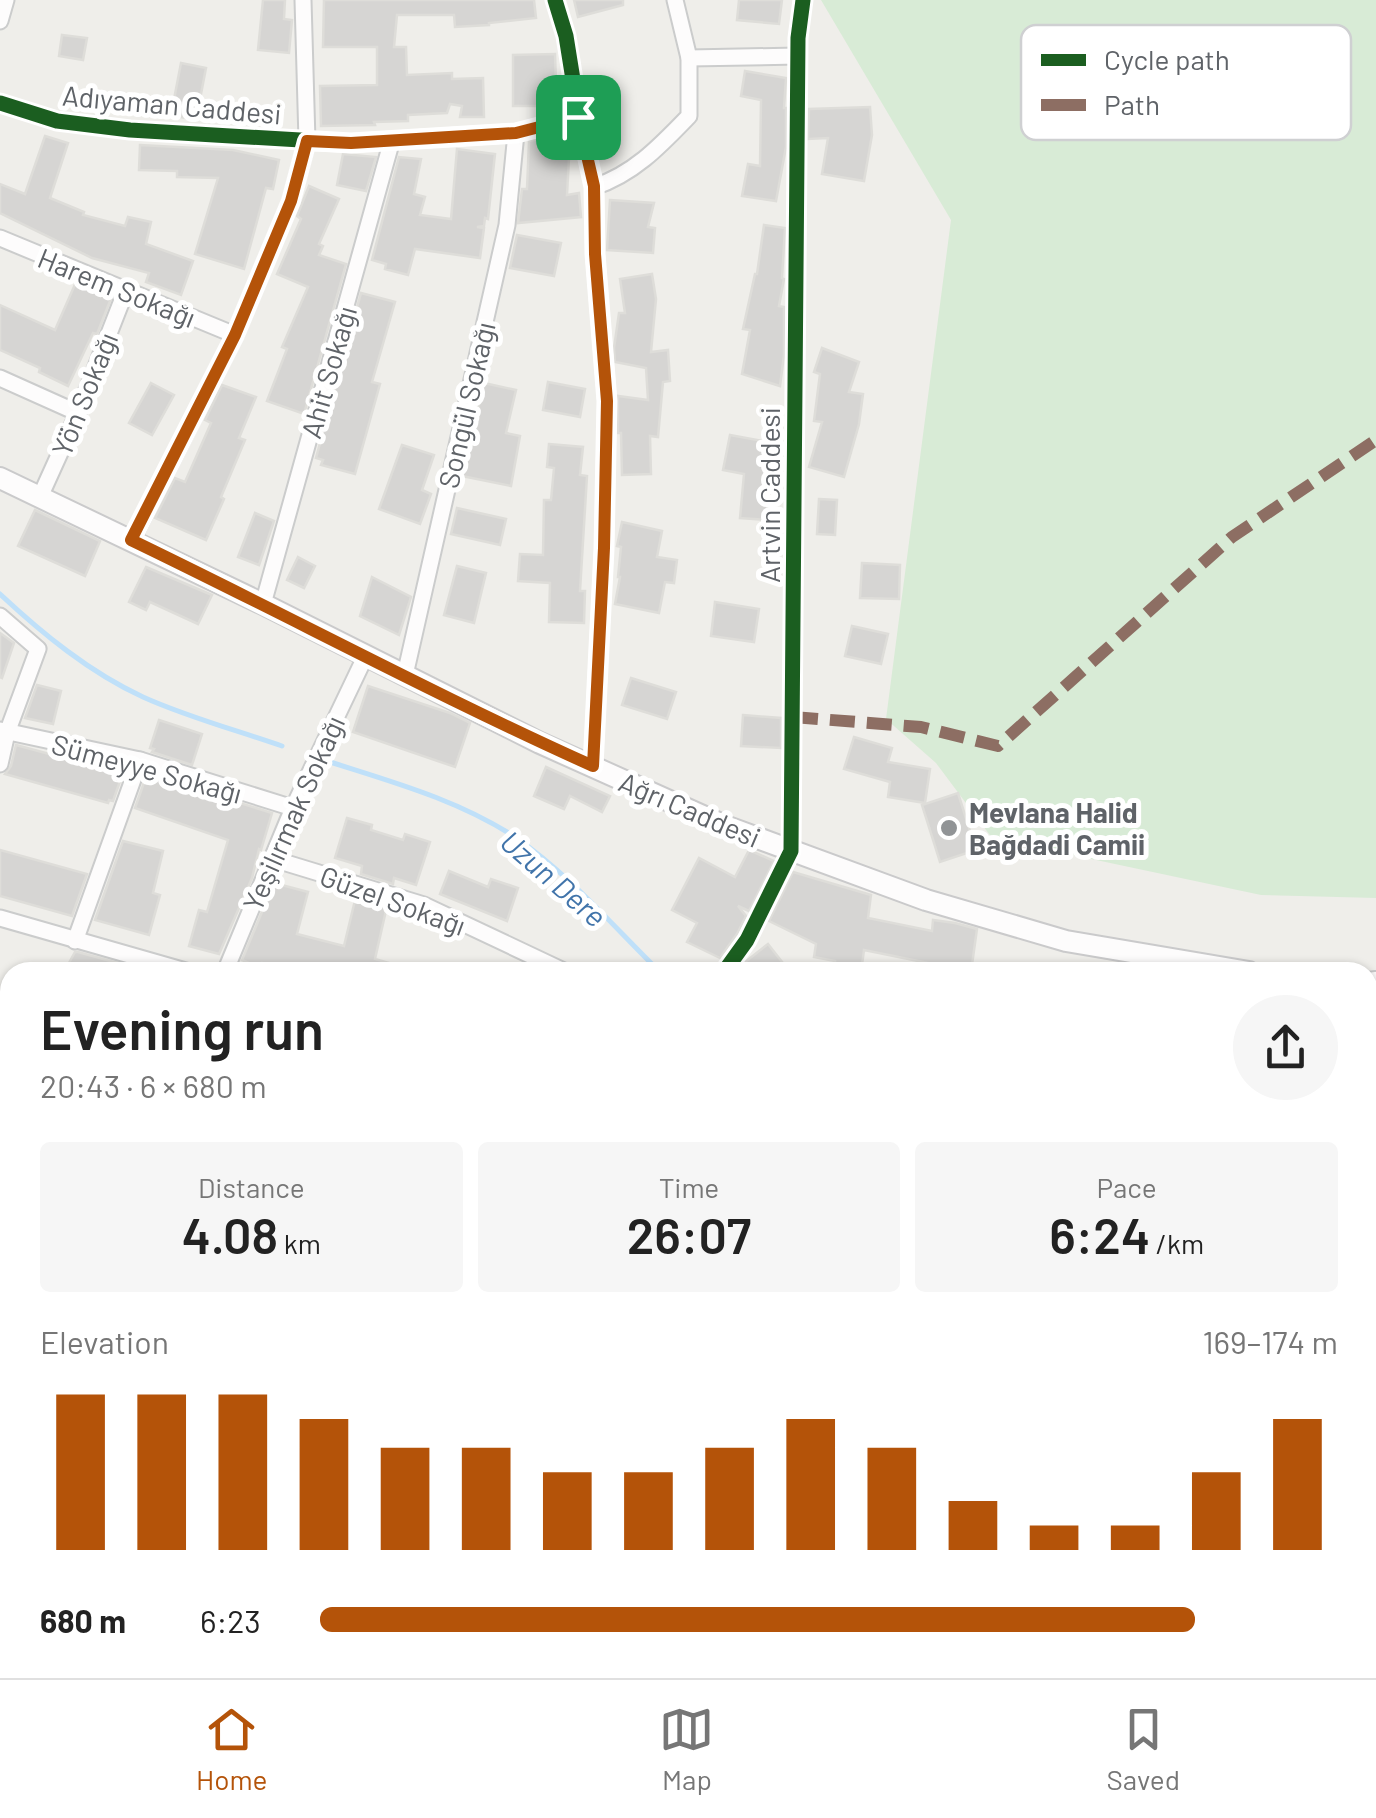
<!DOCTYPE html>
<html lang="en">
<head>
<meta charset="utf-8">
<style>
	body { margin:0; font-family:Barlow,sans-serif; background:#f6f6f6; color:#222; height:100vh; display:flex; flex-direction:column; font-size:38px; white-space:nowrap }
	* { box-sizing:border-box; margin:0 }
	p { font-size:32px; color:#767676 }
	.icon { flex:none; width:55px; height:55px; fill:none; stroke:currentColor; stroke-width:2; stroke-linecap:round; stroke-linejoin:round }
	.map { position:relative; flex:1; overflow:hidden }
	.sheet { position:absolute; left:0px; top:962px; width:1378px; height:718px; display:flex; flex-direction:column; background:#fff; border-radius:30px 30px 0 0; box-shadow:0 2px 8px #0004 }
	.sheet>* { flex:none }
	.pin { position:absolute; display:grid; place-items:center; width:85px; height:85px; color:#fff; margin:-42px; border-radius:20px; box-shadow:0 5px 15px #0006 }
	.round { display:grid; place-items:center; flex:none; width:105px; height:105px; border-radius:52px; background:#f6f6f6 }
	.overview { display:flex; align-items:center; justify-content:space-between; height:170px; padding:0 40px }
	h1 { font-size:55px; font-weight:600; line-height:75px }
	.stats { display:grid; grid-template-columns:repeat(3,1fr); gap:15px; height:170px; padding:10px 40px }
	.stats div { display:grid; align-content:center; border-radius:10px; background:#f6f6f6; text-align:center }
	.stats b { font-size:50px; font-weight:600 }
	.stats small { font-size:28px; font-weight:400 }
	.stats p { font-size:28px }
	.chart { height:280px; padding:20px 40px }
	.chart p { display:flex; justify-content:space-between }
	.chart svg { width:100%; height:180px; margin-top:10px; stroke:#b45309; stroke-width:6 }
	ul { padding:0 40px; list-style:none; font-size:32px }
	li { display:grid; grid-template-columns:160px 120px 1fr; align-items:center; height:75px }
	li i { height:25px; border-radius:12px; background:#b45309 }
	.menu { display:flex; justify-content:space-around; align-items:center; height:140px; border-top:2px solid #e0e0e0; background:#fff; font-size:28px; color:#767676 }
	.menu a { display:grid; justify-items:center; gap:5px }
	.menu .active { color:#b45309 }
	.map>svg:first-child { display:block }
	.green { fill:#d8ebd6 }
	.lines { fill:none; stroke-linecap:round; stroke-linejoin:round }
	.stream { stroke:#bfe0f9; stroke-width:5 }
	.building { fill:#d6d5d3; stroke:#deddd9; stroke-width:2.5 }
	.street-casing { stroke:#cbcccc; stroke-width:19 }
	.secondary-casing { stroke:#cacacb; stroke-width:24 }
	.street { stroke:#fdfcfc; stroke-width:15 }
	.secondary { stroke:#fdfcfc; stroke-width:20 }
	.quiet { stroke:#8d6e63; stroke-width:12; stroke-dasharray:25 12; stroke-linecap:butt }
	.cycleway-casing { stroke:#fff; stroke-width:21 }
	.cycleway { stroke:#1b5e20; stroke-width:15 }
	.route-casing { stroke:#fff; stroke-width:20 }
	.route { stroke:#b45309; stroke-width:12 }
	.poi-dot { fill:#919496; stroke:#fff; stroke-width:4 }
	.labels { text-anchor:middle; dominant-baseline:central; stroke-width:10; stroke-linejoin:round; paint-order:stroke }
	.street-label { font-size:28px; fill:#5f6368; stroke:#fff }
	.poi-label { font-size:28px; font-weight:bold; fill:#5f6368; stroke:#fff; text-anchor:start }
	.water-label { font-size:30px; font-style:italic; fill:#4174aa; stroke:#fff }
	.key { fill:#fff; stroke:#cfd0d2; stroke-width:2.5 }
	.key-label { font-size:28px; fill:#5f6368 }
</style>
</head>
<body>
<div class="map">
<svg width="1376" height="1678" viewBox="0 0 1376 1678">
	<rect width="100%" height="100%" fill="#efeeea"/>
	<polygon class="green" points="821,0 1376,0 1376,898 1261,895 992,838 936,763 886,719 951,220"/>
	<g class="lines">
		<g class="stream">
			<path d="M0,594C43,634 89,672 143,697C187,717 236,730 282,746"/>
			<path d="M324,760C389,781 457,799 515,837C569,874 614,927 660,972"/>
		</g>
	</g>
	<g class="building">
		<polygon points="263,0 285,0 284,19 292,20 289,53 258,50"/>
		<polygon points="324,0 534,0 536,18 489,23 489,25 455,27 454,15 397,15 394,47 406,47 407,75 452,73 452,79 483,78 484,117 460,117 462,106 450,104 447,113 408,115 408,121 374,122 375,125 321,126 320,86 377,85 377,47 323,47"/>
		<polygon points="574,0 623,0 623,5 578,17"/>
		<polygon points="739,0 782,0 779,24 737,20"/>
		<polygon points="62,35 87,38 83,60 59,56"/>
		<polygon points="555,54 556,83 537,106 513,106 513,55"/>
		<polygon points="181,63 206,68 196,120 171,115"/>
		<polygon points="745,71 786,78 784,108 786,108 786,147 776,201 742,196 748,164 760,166 761,100 741,96"/>
		<polygon points="870,107 872,135 864,181 822,174 828,138 808,139 809,109"/>
		<polygon points="45,136 68,143 50,198 84,212 83,215 125,226 128,217 151,222 146,244 193,261 181,295 146,282 149,273 92,258 0,213 0,184 25,194"/>
		<polygon points="543,138 570,139 567,195 579,193 581,217 518,223 522,189 527,189 529,141"/>
		<polygon points="140,145 233,150 279,160 273,189 266,188 244,269 195,254 218,178 177,177 177,171 139,170"/>
		<polygon points="457,149 495,154 488,219 485,218 484,226 477,227 484,228 480,258 415,249 408,275 385,269 386,264 372,260 399,157 421,159 414,194 425,197 420,215 451,219"/>
		<polygon points="343,154 376,157 366,191 337,185"/>
		<polygon points="309,186 339,199 319,244 323,246 319,255 346,264 304,414 267,401 287,349 282,347 308,287 277,274 301,219 297,216"/>
		<polygon points="610,200 654,203 648,227 655,228 653,253 607,250"/>
		<polygon points="764,225 785,228 782,278 784,279 779,306 784,307 784,355 780,386 742,374 750,330 743,329 755,274 757,274"/>
		<polygon points="517,235 561,243 554,276 510,268"/>
		<polygon points="652,274 656,299 651,352 668,350 670,381 663,382 658,437 650,436 651,474 622,475 621,433 618,433 618,396 648,400 646,368 615,362 614,348 619,313 625,313 620,279"/>
		<polygon points="76,282 112,296 97,334 93,333 68,386 39,372 40,368 0,350 0,305 55,330"/>
		<polygon points="361,293 395,302 372,382 380,384 355,474 321,465 323,460 316,458"/>
		<polygon points="822,348 859,362 849,392 863,394 859,424 844,477 809,467 822,422 814,421 820,374 814,372"/>
		<polygon points="548,382 585,389 580,417 543,410"/>
		<polygon points="151,383 174,395 152,435 129,423"/>
		<polygon points="484,383 516,390 506,433 520,436 511,486 462,476"/>
		<polygon points="222,385 256,397 239,438 245,440 221,497 224,499 206,540 155,518 175,478 185,482 211,423 205,420"/>
		<polygon points="730,435 773,443 762,496 768,497 766,520 740,518 744,474 723,470"/>
		<polygon points="549,444 583,447 580,475 587,476 580,591 585,591 584,623 549,622 550,583 518,581 520,554 543,555 544,500 551,500 554,468 547,467"/>
		<polygon points="402,445 434,455 422,490 431,494 420,524 379,509"/>
		<polygon points="819,499 837,500 835,535 817,534"/>
		<polygon points="457,508 506,519 500,545 451,534"/>
		<polygon points="35,510 100,541 85,576 18,546"/>
		<polygon points="255,513 274,521 259,565 238,557"/>
		<polygon points="622,522 662,531 657,557 677,560 674,583 665,582 659,613 615,604 620,577 618,577 621,547 617,546"/>
		<polygon points="298,557 315,566 304,588 287,580"/>
		<polygon points="862,563 900,565 899,599 860,598"/>
		<polygon points="457,566 486,573 474,623 444,615"/>
		<polygon points="146,567 212,595 198,624 150,602 146,610 129,602"/>
		<polygon points="372,577 411,597 399,635 360,616"/>
		<polygon points="715,602 759,609 754,642 711,636"/>
		<polygon points="852,626 888,634 881,664 845,656"/>
		<polygon points="0,633 14,643 2,678 0,677"/>
		<polygon points="631,678 676,692 667,719 622,705"/>
		<polygon points="37,685 61,691 53,724 25,718"/>
		<polygon points="368,686 450,713 470,723 455,767 353,732"/>
		<polygon points="743,715 781,718 781,748 741,746"/>
		<polygon points="159,720 202,734 192,765 152,752 154,749 150,748"/>
		<polygon points="854,737 892,748 888,762 930,769 925,803 888,797 890,782 844,769"/>
		<polygon points="16,745 90,765 91,761 124,770 113,801 109,800 108,803 5,774 11,766"/>
		<polygon points="546,767 610,796 602,812 570,796 564,809 534,796"/>
		<polygon points="147,774 272,813 261,850 259,849 252,878 219,954 189,946 199,910 207,912 228,840 135,808"/>
		<polygon points="958,793 976,850 940,862 922,805"/>
		<polygon points="347,818 372,825 371,830 403,840 405,834 430,842 416,885 394,878 393,884 361,874 362,866 335,858"/>
		<polygon points="123,841 163,851 153,893 160,895 149,935 95,920"/>
		<polygon points="0,850 87,874 72,916 0,896"/>
		<polygon points="749,850 774,861 749,911 738,906 746,916 737,934 720,958 687,942 697,923 672,910 699,858 735,877"/>
		<polygon points="449,871 488,887 491,879 518,888 507,921 440,894"/>
		<polygon points="793,872 871,895 868,918 932,931 933,920 955,923 977,929 971,972 927,971 928,963 864,950 861,972 835,972 835,961 814,957 816,944 769,921"/>
		<polygon points="274,883 308,892 297,934 332,943 344,946 356,896 387,906 375,959 406,968 406,972 301,972 262,963 260,968 242,960"/>
		<polygon points="768,944 790,972 738,972 745,962"/>
		<polygon points="75,952 78,952 150,972 64,972"/>
	</g>
	<g class="lines">
		<defs>
			<g id="street">
				<polyline points="555,0 566,36 579,117 594,187 595,254 607,401 604,549 593,766"/>
				<polyline points="0,21 6,0"/>
				<polyline points="689,58 798,56"/>
				<polyline points="0,103 57,121 130,130 351,143 516,133 579,117"/>
				<path d="M594,187C634,174 661,145 689,116V58L675,0"/>
				<polyline points="0,238 235,335"/>
				<polyline points="0,378 78,413"/>
				<polyline points="40,497 78,413 126,290"/>
				<polyline points="131,541 235,335 291,201 307,141 303,0"/>
				<polyline points="263,604 392,140"/>
				<polyline points="0,616 38,649 7,733 0,764"/>
				<polyline points="405,675 507,225 516,133"/>
				<polyline points="0,730 140,760 293,808"/>
				<polyline points="273,859 424,905 566,972"/>
				<polyline points="0,918 189,972"/>
				<polyline points="75,941 140,760"/>
				<polyline points="225,972 293,808 366,655"/>
				<polyline points="724,972 747,940 791,851 798,38 803,0"/>
				<polyline points="0,1047 10,1050"/>
				<polyline points="0,1181 10,1186"/>
				<polyline points="0,1409 10,1388"/>
				<polyline points="1368,1432 1376,1433"/>
				<polyline points="1368,1497 1376,1498"/>
				<polyline points="1368,1635 1376,1636"/>
				<polyline points="0,1647 10,1633"/>
				<polyline points="597,1670 606,1678"/>
				<polyline points="776,1670 783,1678"/>
				<polyline points="1111,1670 1117,1678"/>
				<polyline points="129,1678 136,1670"/>
				<polyline points="287,1678 293,1670"/>
				<polyline points="567,1678 575,1670"/>
				<polyline points="868,1678 882,1670"/>
			</g>
			<g id="secondary">
				<polyline points="0,478 263,604 540,743 725,826 926,900 1066,941 1249,972"/>
				<polyline points="1368,983 1376,982"/>
				<polyline points="1368,1285 1376,1285"/>
			</g>
		</defs>
		<use href="#street" class="street-casing"/>
		<use href="#secondary" class="secondary-casing"/>
		<use href="#street" class="street"/>
		<use href="#secondary" class="secondary"/>
		<polyline class="quiet" points="793,717 921,727 998,746 1232,537 1376,440"/>
		<defs>
			<g id="cycleway">
				<polyline points="555,0 566,36 579,117 594,187 595,254 607,401 604,549 593,766"/>
				<polyline points="0,103 57,121 130,130 351,143 516,133 579,117"/>
				<polyline points="724,972 747,940 791,851 798,38 803,0"/>
			</g>
		</defs>
		<use href="#cycleway" class="cycleway-casing"/>
		<use href="#cycleway" class="cycleway"/>
	</g>
	<g class="lines">
		<defs>
			<path id="route" d="M578,117L594,186L595,254L607,401L604,548L593,766C437,696 285,614 131,540L235,335L291,201L307,141L351,143L516,133Z"/>
		</defs>
		<use href="#route" class="route-casing"/>
		<use href="#route" class="route"/>
	</g>
	<circle class="poi-dot" cx="949" cy="828" r="10"/>
	<g class="labels">
		<g class="street-label">
			<text transform="translate(172 104) rotate(5)">Adıyaman Caddesi</text>
			<text transform="translate(117 287) rotate(22)">Harem Sokağı</text>
			<text transform="translate(328 372) rotate(-74)">Ahit Sokağı</text>
			<text transform="translate(84 394) rotate(-68)">Yön Sokağı</text>
			<text transform="translate(466 405) rotate(-77)">Songül Sokağı</text>
			<text transform="translate(769 495) rotate(-90)">Artvin Caddesi</text>
			<text transform="translate(147 768) rotate(15)">Sümeyye Sokağı</text>
			<text transform="translate(690 809) rotate(23)">Ağrı Caddesi</text>
			<text transform="translate(293 813) rotate(-66)">Yeşilırmak Sokağı</text>
			<text transform="translate(393 900) rotate(20)">Güzel Sokağı</text>
		</g>
		<g class="poi-label">
			<text x="969" y="812">Mevlana Halid<tspan x="969" dy="32">Bağdadi Camii</tspan></text>
		</g>
		<g class="water-label">
			<text transform="translate(554 878) rotate(41)">Uzun Dere</text>
		</g>
	</g>
	<rect x="1021" y="25" width="330" height="115" rx="15" class="key"/>
	<rect x="1041" y="54" width="45" height="12" fill="#1b5e20"/>
	<rect x="1041" y="99" width="45" height="12" fill="#8d6e63"/>
	<g class="key-label">
		<text x="1104" y="70">Cycle path</text>
		<text x="1104" y="115">Path</text>
	</g>
</svg>
<div class="pin" style="left:578px;top:117px;background:#1e9e55"><svg class="icon" aria-label="arrive" viewBox="0 0 24 24"><path d="M6 21V4h12l-3 4 3 4H6"/></svg></div>
<section class="sheet">
<div class="overview"><div><h1>Evening run</h1><p>20:43 · 6 × 680 m</p></div><a class="round"><svg class="icon" aria-label="share" viewBox="0 0 24 24"><path d="M12 15V3M7 8l5-5 5 5M5 13v7h14v-7"/></svg></a></div>
<div class="stats">
<div><p>Distance</p><b>4.08<small> km</small></b></div>
<div><p>Time</p><b>26:07</b></div>
<div><p>Pace</p><b>6:24<small> /km</small></b></div>
</div>
<div class="chart"><p><span>Elevation</span>169–174 m</p>
<svg viewBox="0 0 160 44" preserveAspectRatio="none"><path d="M5 44V6M15 44V6M25 44V6M35 44V12M45 44V19M55 44V19M65 44V25M75 44V25M85 44V19M95 44V12M105 44V19M115 44V32M125 44V38M135 44V38M145 44V25M155 44V12"/></svg>
</div>
<ul>
<li><b>680 m</b>6:23<i style="width:86%"></i></li>
</ul>
</section>
</div>
<nav class="menu">
<a class="active"><svg class="icon" aria-label="home" viewBox="0 0 24 24"><path d="M3 11l9-7 9 7M6 9v11h12V9"/></svg>Home</a>
<a><svg class="icon" aria-label="map" viewBox="0 0 24 24"><path d="M3 6l6-2 6 2 6-2v14l-6 2-6-2-6 2zM9 4v14M15 6v14"/></svg>Map</a>
<a><svg class="icon" aria-label="saved" viewBox="0 0 24 24"><path d="M7 4h10v16l-5-4-5 4z"/></svg>Saved</a>
</nav>
</body>
</html>
